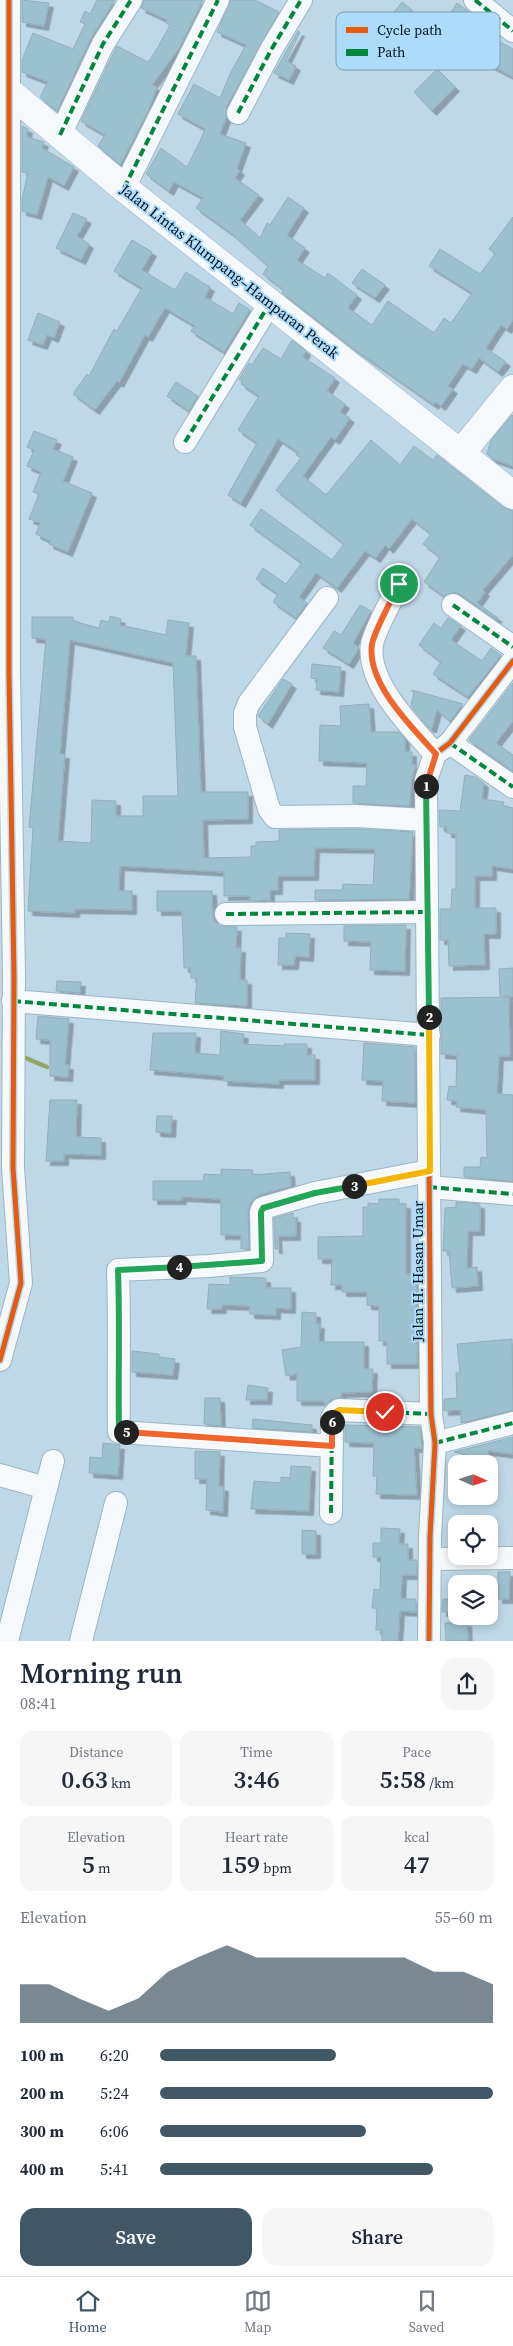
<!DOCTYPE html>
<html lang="en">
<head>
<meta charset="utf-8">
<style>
	body { margin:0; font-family:"Source Serif 4",serif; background:#f6f6f7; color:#1f2937; height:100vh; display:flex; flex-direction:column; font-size:19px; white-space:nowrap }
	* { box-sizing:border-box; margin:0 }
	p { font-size:16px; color:#747a83 }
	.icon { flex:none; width:28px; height:28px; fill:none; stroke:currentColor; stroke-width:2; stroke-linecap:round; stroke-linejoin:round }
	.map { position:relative; height:1641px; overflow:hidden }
	.side { display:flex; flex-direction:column; background:#fff; flex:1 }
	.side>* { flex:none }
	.needle { width:32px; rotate:93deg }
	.buttons { position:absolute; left:448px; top:1455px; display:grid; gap:10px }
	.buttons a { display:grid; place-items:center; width:50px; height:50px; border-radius:10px; background:#fff; box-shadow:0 2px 8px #0003; font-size:25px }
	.pin { position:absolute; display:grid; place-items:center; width:42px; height:42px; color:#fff; margin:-21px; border:2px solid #fff; border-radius:50%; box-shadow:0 1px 5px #0007 }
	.km { position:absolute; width:25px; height:25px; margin:-12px; border-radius:50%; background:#222; color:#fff; font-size:14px; line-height:25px; text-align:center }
	.round { display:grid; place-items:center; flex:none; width:52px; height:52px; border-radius:15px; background:#f6f6f7 }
	.overview { display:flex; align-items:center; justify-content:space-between; height:85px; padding:0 20px }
	h1 { font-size:28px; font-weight:600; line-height:38px }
	.metrics { display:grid; grid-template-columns:repeat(3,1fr); gap:8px; height:85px; padding:5px 20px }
	.metrics div { display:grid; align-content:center; border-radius:12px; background:#f6f6f7; text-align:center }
	.metrics b { font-size:25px; font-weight:600 }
	.metrics small { font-size:14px; font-weight:400 }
	.metrics p { font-size:14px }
	.chart { height:140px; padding:10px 20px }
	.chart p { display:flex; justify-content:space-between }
	.chart svg { width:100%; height:90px; margin-top:5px; fill:#425765; opacity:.7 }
	.primary-button { display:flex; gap:10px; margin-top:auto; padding:10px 20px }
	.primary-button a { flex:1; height:58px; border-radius:15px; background:#425765; color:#fff; font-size:20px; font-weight:600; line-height:58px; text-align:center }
	.primary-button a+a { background:#f6f6f7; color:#1f2937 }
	ul { padding:0 20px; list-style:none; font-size:16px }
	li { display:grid; grid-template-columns:80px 60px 1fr; align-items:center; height:38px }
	li i { height:12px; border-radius:6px; background:#425765 }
	.tab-bar { display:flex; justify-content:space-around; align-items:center; height:70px; border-top:1px solid #e0e1e3; background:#fff; font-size:14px; color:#747a83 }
	.tab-bar a { display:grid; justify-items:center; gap:2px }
	.tab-bar .on { color:#425765 }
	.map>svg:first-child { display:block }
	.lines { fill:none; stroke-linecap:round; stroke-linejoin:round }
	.stream { stroke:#93a465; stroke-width:4.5 }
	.building { fill:#9bc0ce; stroke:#94aeb9; fill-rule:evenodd; filter:url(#shadow) }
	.minor-casing { stroke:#9eb5c2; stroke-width:24 }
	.major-casing { stroke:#9eb5c2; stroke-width:29 }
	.minor { stroke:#f5f9fc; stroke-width:22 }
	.major { stroke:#f5f9fc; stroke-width:28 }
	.quiet { stroke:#00873e; stroke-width:4; stroke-dasharray:8 4; stroke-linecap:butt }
	.cycleway-casing { stroke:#addcfa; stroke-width:8 }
	.cycleway { stroke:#e8590c; stroke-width:5 }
	.split-1-casing { stroke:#fff; stroke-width:10 }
	.split-2-casing { stroke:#fff; stroke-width:10 }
	.split-3-casing { stroke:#fff; stroke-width:10 }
	.split-4-casing { stroke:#fff; stroke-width:10 }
	.split-5-casing { stroke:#fff; stroke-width:10 }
	.split-6-casing { stroke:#fff; stroke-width:10 }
	.split-7-casing { stroke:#fff; stroke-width:10 }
	.split-1 { stroke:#f0652b; stroke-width:6 }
	.split-2 { stroke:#22a559; stroke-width:6 }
	.split-3 { stroke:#f5b400; stroke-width:6 }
	.split-4 { stroke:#22a559; stroke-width:6 }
	.split-5 { stroke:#22a559; stroke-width:6 }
	.split-6 { stroke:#f0652b; stroke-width:6 }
	.split-7 { stroke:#f5b400; stroke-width:6 }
	.labels { text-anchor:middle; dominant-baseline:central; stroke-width:4; stroke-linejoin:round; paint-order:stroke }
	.street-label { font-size:15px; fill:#00121f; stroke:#addcfa }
	.key { fill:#addcfa; stroke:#799fb8; stroke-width:1 }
	.key-label { font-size:14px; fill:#00121f }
</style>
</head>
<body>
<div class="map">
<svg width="513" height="1641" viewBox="0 0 513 1641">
	<defs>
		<filter id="shadow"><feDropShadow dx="4.5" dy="4.5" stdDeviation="0" flood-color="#0004"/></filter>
	</defs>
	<rect width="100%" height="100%" fill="#bed8e8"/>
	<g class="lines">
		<polyline class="stream" points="21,1056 47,1067"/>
	</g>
	<g class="building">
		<polygon points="22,0 49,3 44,26 22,22"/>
		<polygon points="97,0 115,0 91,38 57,111 40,97 48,82 22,72 22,60 33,33 73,49 85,24 80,22 85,11 90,14"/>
		<polygon points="144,0 203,0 178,50 152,85 157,87 148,111 120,165 98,146 105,135 81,121 117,46 148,62 158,47 170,25 166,23 167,20 141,8"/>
		<polygon points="231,0 255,0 279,12 226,107 226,118 220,134 246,143 237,168 240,171 235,178 259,195 240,220 260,238 267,223 270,225 288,197 304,208 287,235 305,248 297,260 325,278 328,273 357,295 348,308 372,325 388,301 434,333 444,318 451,323 472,293 429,266 440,249 480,274 495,254 489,249 513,217 513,320 507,329 501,325 486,348 506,362 498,372 479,358 472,369 463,364 448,386 453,389 441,406 436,402 434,405 353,348 282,293 284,290 263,274 268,266 231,233 196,208 203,198 174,182 169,191 146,174 161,148 187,167 200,141 205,129 178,114 194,84 220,98 231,72 246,45 217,32"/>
		<polygon points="402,2 412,10 401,24 391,16"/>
		<polygon points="457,3 477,18 463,39 443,25"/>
		<polygon points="298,31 300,32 286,61 296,66 289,80 274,73"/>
		<polygon points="500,42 513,49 513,77 488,64"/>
		<polygon points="437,69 455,87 432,111 414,92"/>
		<polygon points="22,126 28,129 27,137 44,142 42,148 74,167 64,186 48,177 37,215 22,211 22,199 28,173 22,172"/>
		<polygon points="73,213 87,219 77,236 89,244 81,260 56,248"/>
		<polygon points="132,240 152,252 142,270 175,290 186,272 210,287 205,297 233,314 239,303 250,310 224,352 191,331 195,326 165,308 148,337 145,335 119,383 117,381 95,410 73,394 87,374 89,376 114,329 117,331 142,288 114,271"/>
		<polygon points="362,269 385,285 375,298 352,283"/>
		<polygon points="38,313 60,322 54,338 47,335 43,345 28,340"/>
		<polygon points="292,340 306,351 303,357 335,378 327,391 345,404 340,412 350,418 335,440 331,437 303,476 326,495 371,440 400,465 414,446 433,460 437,455 503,507 513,511 513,555 483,590 485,592 477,603 498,618 496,619 460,594 454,592 444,596 424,582 440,557 423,544 431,534 412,519 389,549 385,545 376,558 365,551 337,588 316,573 299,597 307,603 296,618 273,602 278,594 256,579 263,568 286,584 302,563 250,525 261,509 332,560 344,544 276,490 301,458 296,455 298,452 278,439 241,503 228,495 257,443 238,430 259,396 241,384 242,381 239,379 249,363 252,365 263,348 281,359"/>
		<polygon points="176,382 198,396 189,411 167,396"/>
		<polygon points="512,415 513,416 513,466 493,459 487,454 491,440"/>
		<polygon points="34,431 57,440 53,449 73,457 63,481 92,493 68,552 49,544 50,541 36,534 40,523 29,519 39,494 33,492 41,472 27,466 34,450 27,447"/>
		<polygon points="360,605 371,611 353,643 359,648 349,664 323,648 334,631 341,635"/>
		<path d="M110,616L121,619L120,625L166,635L168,620L189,623L186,656H196L201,792H248V819L203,820L204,858L251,857V846H256V842L279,841V830L356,829L413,832L409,899L315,900V890H342L343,884L373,885L375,849L315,848L314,876H278V890H270V900L250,901V896H224V872L120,866L119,891H132V910L75,909V913L28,911L33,828L29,827L46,639L32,638V617H73V621L99,628L101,620L109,622ZM70,640L173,663L178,796H143V816H116V801L92,800L91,843L58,841L65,754H60Z"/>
		<polygon points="448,618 461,626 451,640 482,661 491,648 501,655 468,697 433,674 441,662 419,645 434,623 441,628"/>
		<polygon points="312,664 341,667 339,692 316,690 317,679 311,678"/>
		<polygon points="283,679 292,684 268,724 258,716"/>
		<polygon points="513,683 513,721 496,743 513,755 513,771 469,740"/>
		<polygon points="411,690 434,696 463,704 450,721 437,710 432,728 429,728 411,706 414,693"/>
		<polygon points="369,704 371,732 399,732 405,739 405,752 412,752 412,765 416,765 411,781 410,806 353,803 353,786 366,786 367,763 319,761 320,725 341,726 340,706"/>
		<polygon points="465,775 475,777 484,783 482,799 504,802 503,806 513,808 513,869 492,866 492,876 475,876 475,908 496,908 496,934 484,934 485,965 449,966 448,940 440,940 440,909 451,909 452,889 456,889 456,834 447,833 447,827 440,827 439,810 460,811"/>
		<polygon points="157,891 212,891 213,920 220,926 237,927 236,948 241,948 240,980 247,980 247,1006 195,1003 197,978 191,978 191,968 184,968 182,911 157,911"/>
		<polygon points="406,925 405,971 370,970 371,942 344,941 344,926"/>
		<polygon points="286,933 310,934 309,957 295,956 294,965 278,965 279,938 286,938"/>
		<polygon points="513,968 513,996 500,996 499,969"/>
		<polygon points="57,981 81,982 80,993 56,991"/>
		<polygon points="509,997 510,1056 499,1056 497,1094 513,1095 513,1181 464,1177 464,1167 480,1167 481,1157 487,1158 486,1112 486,1110 456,1107 457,1101 447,1100 449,1086 456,1087 457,1055 441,1054 441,998"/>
		<polygon points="38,1016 69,1019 65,1065 69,1065 68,1077 50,1076 50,1040 36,1039"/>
		<polygon points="221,1031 244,1034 243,1044 284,1046 284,1044 307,1044 307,1055 315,1055 315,1080 279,1080 279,1084 223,1081 224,1076 150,1070 153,1033 196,1033 195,1053 220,1055"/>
		<polygon points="364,1043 415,1047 415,1103 382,1101 383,1081 362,1080"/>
		<polygon points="50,1100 77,1100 76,1137 101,1138 101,1155 64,1154 64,1161 46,1161"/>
		<polygon points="157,1116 172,1116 171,1133 156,1132"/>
		<polygon points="221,1169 253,1170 252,1175 290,1172 291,1186 259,1195 251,1202 248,1212 249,1249 241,1249 241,1235 221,1235 221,1199 182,1197 182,1200 153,1200 153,1181 203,1181 204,1174 221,1175"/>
		<polygon points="379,1199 399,1199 399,1204 406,1204 406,1274 417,1274 417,1364 387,1364 387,1341 379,1341 379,1306 367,1305 367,1292 342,1292 342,1285 331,1285 332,1259 318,1259 318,1237 363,1236 363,1207 368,1207 368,1203 379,1204"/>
		<polygon points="456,1202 480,1204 480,1231 468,1231 467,1268 477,1267 478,1286 452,1288 449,1251 443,1251 445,1208 456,1207"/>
		<polygon points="293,1213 293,1218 296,1218 296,1236 277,1236 278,1249 275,1249 274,1218"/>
		<polygon points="230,1277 266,1278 266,1288 291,1288 291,1309 276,1308 276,1315 250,1314 250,1306 222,1305 222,1309 207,1309 209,1284 230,1285"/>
		<polygon points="302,1312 316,1313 316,1324 320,1324 319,1342 364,1342 364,1369 373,1369 372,1392 341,1393 341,1397 331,1400 325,1405 324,1401 297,1401 297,1374 286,1376 282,1350 301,1347"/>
		<polygon points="512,1339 513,1410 461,1423 461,1410 444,1411 444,1399 457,1398 456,1373 460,1373 457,1344"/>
		<polygon points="132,1351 159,1354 159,1357 175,1359 173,1375 132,1372"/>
		<polygon points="248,1385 268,1388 267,1400 246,1400"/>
		<polygon points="205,1398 220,1398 221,1426 204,1424"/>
		<polygon points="253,1419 312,1425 312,1432 252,1428"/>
		<polygon points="345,1425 420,1427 422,1448 414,1448 417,1495 376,1494 377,1476 373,1476 374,1443 345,1442"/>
		<polygon points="513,1437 513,1454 488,1451 488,1459 467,1458 468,1455 454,1452"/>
		<polygon points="103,1443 120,1445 118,1475 89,1473 90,1457 102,1458"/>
		<polygon points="195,1451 220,1452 219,1486 224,1487 223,1512 206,1510 207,1479 195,1479"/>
		<polygon points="291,1466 311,1467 309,1511 251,1509 254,1481 281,1483 281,1477 290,1478"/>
		<polygon points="381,1528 400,1529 399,1544 408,1544 408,1560 417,1560 417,1575 402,1575 401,1599 416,1599 416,1612 400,1611 398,1641 382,1641 382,1630 376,1630 377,1608 372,1608 374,1589 380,1590 381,1557 373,1557 373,1543 381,1543"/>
		<polygon points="302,1530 316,1531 316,1554 302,1554"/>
		<polygon points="498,1572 510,1572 509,1599 498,1599"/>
		<polygon points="443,1599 456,1599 456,1612 442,1612"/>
		<polygon points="467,1622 468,1640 446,1641 445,1623"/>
	</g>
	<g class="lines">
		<defs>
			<g id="minor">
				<polyline points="475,0 513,31"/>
				<polyline points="238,113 271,50 301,0"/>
				<polyline points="60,135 103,44 131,0"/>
				<polyline points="124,188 218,0"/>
				<polyline points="185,442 270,303"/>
				<path d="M399,584C392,600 375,629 372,644C366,683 412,727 435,754"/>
				<polyline points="327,598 249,703 245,713 245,727 269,809 275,817 356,816 425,820"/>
				<polyline points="453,605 513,647"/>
				<polyline points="450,743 513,787"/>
				<polyline points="226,914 427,912"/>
				<polyline points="13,1001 429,1035"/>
				<polyline points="429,1187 513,1194"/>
				<polyline points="0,1360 21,1283 13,1168 14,976 9,673 9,0"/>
				<polyline points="435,1443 513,1423"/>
				<path d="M332,1446L119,1432C118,1378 120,1324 118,1270L209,1266L262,1261L261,1212L263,1208L315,1193L429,1171"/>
				<polyline points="0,1475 46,1488"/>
				<polyline points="331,1513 332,1418 335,1413 339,1410 431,1414"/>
				<polyline points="430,1559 513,1558"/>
				<polyline points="7,1641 53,1461"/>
				<polyline points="81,1641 116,1503"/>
				<polyline points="429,1641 430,1537 435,1443 431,1414 426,780 435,754 450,743 513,661"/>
			</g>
			<g id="major">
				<polyline points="0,86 8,91 124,188 513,495"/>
				<polyline points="461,453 513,389"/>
			</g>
		</defs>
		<use href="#minor" class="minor-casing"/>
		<use href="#major" class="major-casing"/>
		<use href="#minor" class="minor"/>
		<use href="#major" class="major"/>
		<g class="quiet">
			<polyline points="475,0 513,31"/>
			<polyline points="238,113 271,50 301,0"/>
			<polyline points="60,135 103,44 131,0"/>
			<polyline points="124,188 218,0"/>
			<polyline points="185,442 270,303"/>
			<path d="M399,584C392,600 375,629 372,644C366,683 412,727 435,754"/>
			<polyline points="453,605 513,647"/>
			<polyline points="450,743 513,787"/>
			<polyline points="226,914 427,912"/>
			<polyline points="13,1001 429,1035"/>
			<polyline points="429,1187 513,1194"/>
			<polyline points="435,1443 513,1423"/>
			<path d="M332,1446L119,1432C118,1378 120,1324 118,1270L209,1266L262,1261L261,1212L263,1208L315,1193L429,1171"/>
			<polyline points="331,1513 332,1418 335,1413 339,1410 431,1414"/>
		</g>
		<defs>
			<g id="cycleway">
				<polyline points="0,1360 21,1283 13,1168 14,976 9,673 9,0"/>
				<polyline points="429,1641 430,1537 435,1443 431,1414 426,780 435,754 450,743 513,661"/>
			</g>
		</defs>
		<use href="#cycleway" class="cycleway-casing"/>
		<use href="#cycleway" class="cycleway"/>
	</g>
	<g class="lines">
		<defs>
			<path id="split-1" d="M399,584C392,600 375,629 372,644C366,683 412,727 436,754L426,786"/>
			<polyline id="split-2" points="426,786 429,1017"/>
			<polyline id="split-3" points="354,1186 430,1171 429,1017"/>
			<polyline id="split-4" points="179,1267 262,1261 261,1212 263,1208 315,1193 354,1186"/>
			<path id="split-5" d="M126,1432H119C118,1378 120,1324 118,1270L179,1267"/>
			<polyline id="split-6" points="126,1432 332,1446 332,1422"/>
			<polyline id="split-7" points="332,1422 334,1413 339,1410 385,1412"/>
		</defs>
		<use href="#split-1" class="split-1-casing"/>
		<use href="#split-2" class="split-2-casing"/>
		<use href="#split-3" class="split-3-casing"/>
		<use href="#split-4" class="split-4-casing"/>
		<use href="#split-5" class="split-5-casing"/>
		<use href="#split-6" class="split-6-casing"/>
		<use href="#split-7" class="split-7-casing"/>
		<use href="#split-1" class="split-1"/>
		<use href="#split-2" class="split-2"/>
		<use href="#split-3" class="split-3"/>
		<use href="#split-4" class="split-4"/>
		<use href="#split-5" class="split-5"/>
		<use href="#split-6" class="split-6"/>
		<use href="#split-7" class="split-7"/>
	</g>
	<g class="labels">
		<g class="street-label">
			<text transform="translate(230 271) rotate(38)">Jalan Lintas Klumpang–Hamparan Perak</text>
			<text transform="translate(417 1271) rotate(-90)">Jalan H. Hasan Umar</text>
		</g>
	</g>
	<rect x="336" y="12" width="164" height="58" rx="8" class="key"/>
	<rect x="346" y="27" width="22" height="6" fill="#e8590c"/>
	<rect x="346" y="49" width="22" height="7" fill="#00873e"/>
	<g class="key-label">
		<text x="377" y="35">Cycle path</text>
		<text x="377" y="57">Path</text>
	</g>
</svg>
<div class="buttons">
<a><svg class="needle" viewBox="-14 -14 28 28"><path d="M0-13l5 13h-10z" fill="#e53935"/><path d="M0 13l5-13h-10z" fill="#747a83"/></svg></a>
<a><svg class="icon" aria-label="locate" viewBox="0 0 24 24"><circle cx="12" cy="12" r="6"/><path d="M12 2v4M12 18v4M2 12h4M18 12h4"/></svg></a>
<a><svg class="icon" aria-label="layers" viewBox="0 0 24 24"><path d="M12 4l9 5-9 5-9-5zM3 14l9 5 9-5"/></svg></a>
</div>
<div class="pin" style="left:399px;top:584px;background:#1e9e55"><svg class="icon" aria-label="arrive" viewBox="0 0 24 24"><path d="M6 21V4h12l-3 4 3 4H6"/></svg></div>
<div class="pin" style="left:385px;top:1412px;background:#d93025"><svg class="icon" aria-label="check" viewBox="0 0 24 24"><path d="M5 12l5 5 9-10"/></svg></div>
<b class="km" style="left:426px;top:786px">1</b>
<b class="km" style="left:429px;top:1017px">2</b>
<b class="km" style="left:354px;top:1186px">3</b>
<b class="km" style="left:179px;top:1267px">4</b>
<b class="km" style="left:126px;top:1432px">5</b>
<b class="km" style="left:332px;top:1422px">6</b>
</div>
<section class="side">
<div class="overview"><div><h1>Morning run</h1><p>08:41</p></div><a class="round"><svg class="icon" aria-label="share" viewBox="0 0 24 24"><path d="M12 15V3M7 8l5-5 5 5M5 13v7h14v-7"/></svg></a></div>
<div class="metrics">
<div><p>Distance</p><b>0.63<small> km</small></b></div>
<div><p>Time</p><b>3:46</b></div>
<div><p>Pace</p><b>5:58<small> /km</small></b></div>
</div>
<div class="metrics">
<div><p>Elevation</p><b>5<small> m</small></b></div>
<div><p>Heart rate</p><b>159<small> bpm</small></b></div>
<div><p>kcal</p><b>47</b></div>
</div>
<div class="chart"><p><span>Elevation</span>55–60 m</p>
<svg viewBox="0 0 160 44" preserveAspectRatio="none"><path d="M0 44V25L10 25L20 32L30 38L40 32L50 19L60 12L70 6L80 12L90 12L100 12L110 12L120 12L130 12L140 19L150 19L160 25V44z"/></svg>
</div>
<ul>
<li><b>100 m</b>6:20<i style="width:53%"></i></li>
<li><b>200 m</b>5:24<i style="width:100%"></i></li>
<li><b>300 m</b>6:06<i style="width:62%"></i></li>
<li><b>400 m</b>5:41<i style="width:82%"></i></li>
</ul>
<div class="primary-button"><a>Save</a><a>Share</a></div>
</section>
<nav class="tab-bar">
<a class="on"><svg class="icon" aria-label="home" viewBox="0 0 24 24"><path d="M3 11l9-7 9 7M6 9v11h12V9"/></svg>Home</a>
<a><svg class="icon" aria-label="map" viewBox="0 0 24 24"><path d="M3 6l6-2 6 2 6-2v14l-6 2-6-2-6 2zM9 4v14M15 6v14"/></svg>Map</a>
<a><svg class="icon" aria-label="saved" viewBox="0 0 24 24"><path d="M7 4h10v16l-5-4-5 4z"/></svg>Saved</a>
</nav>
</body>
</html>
